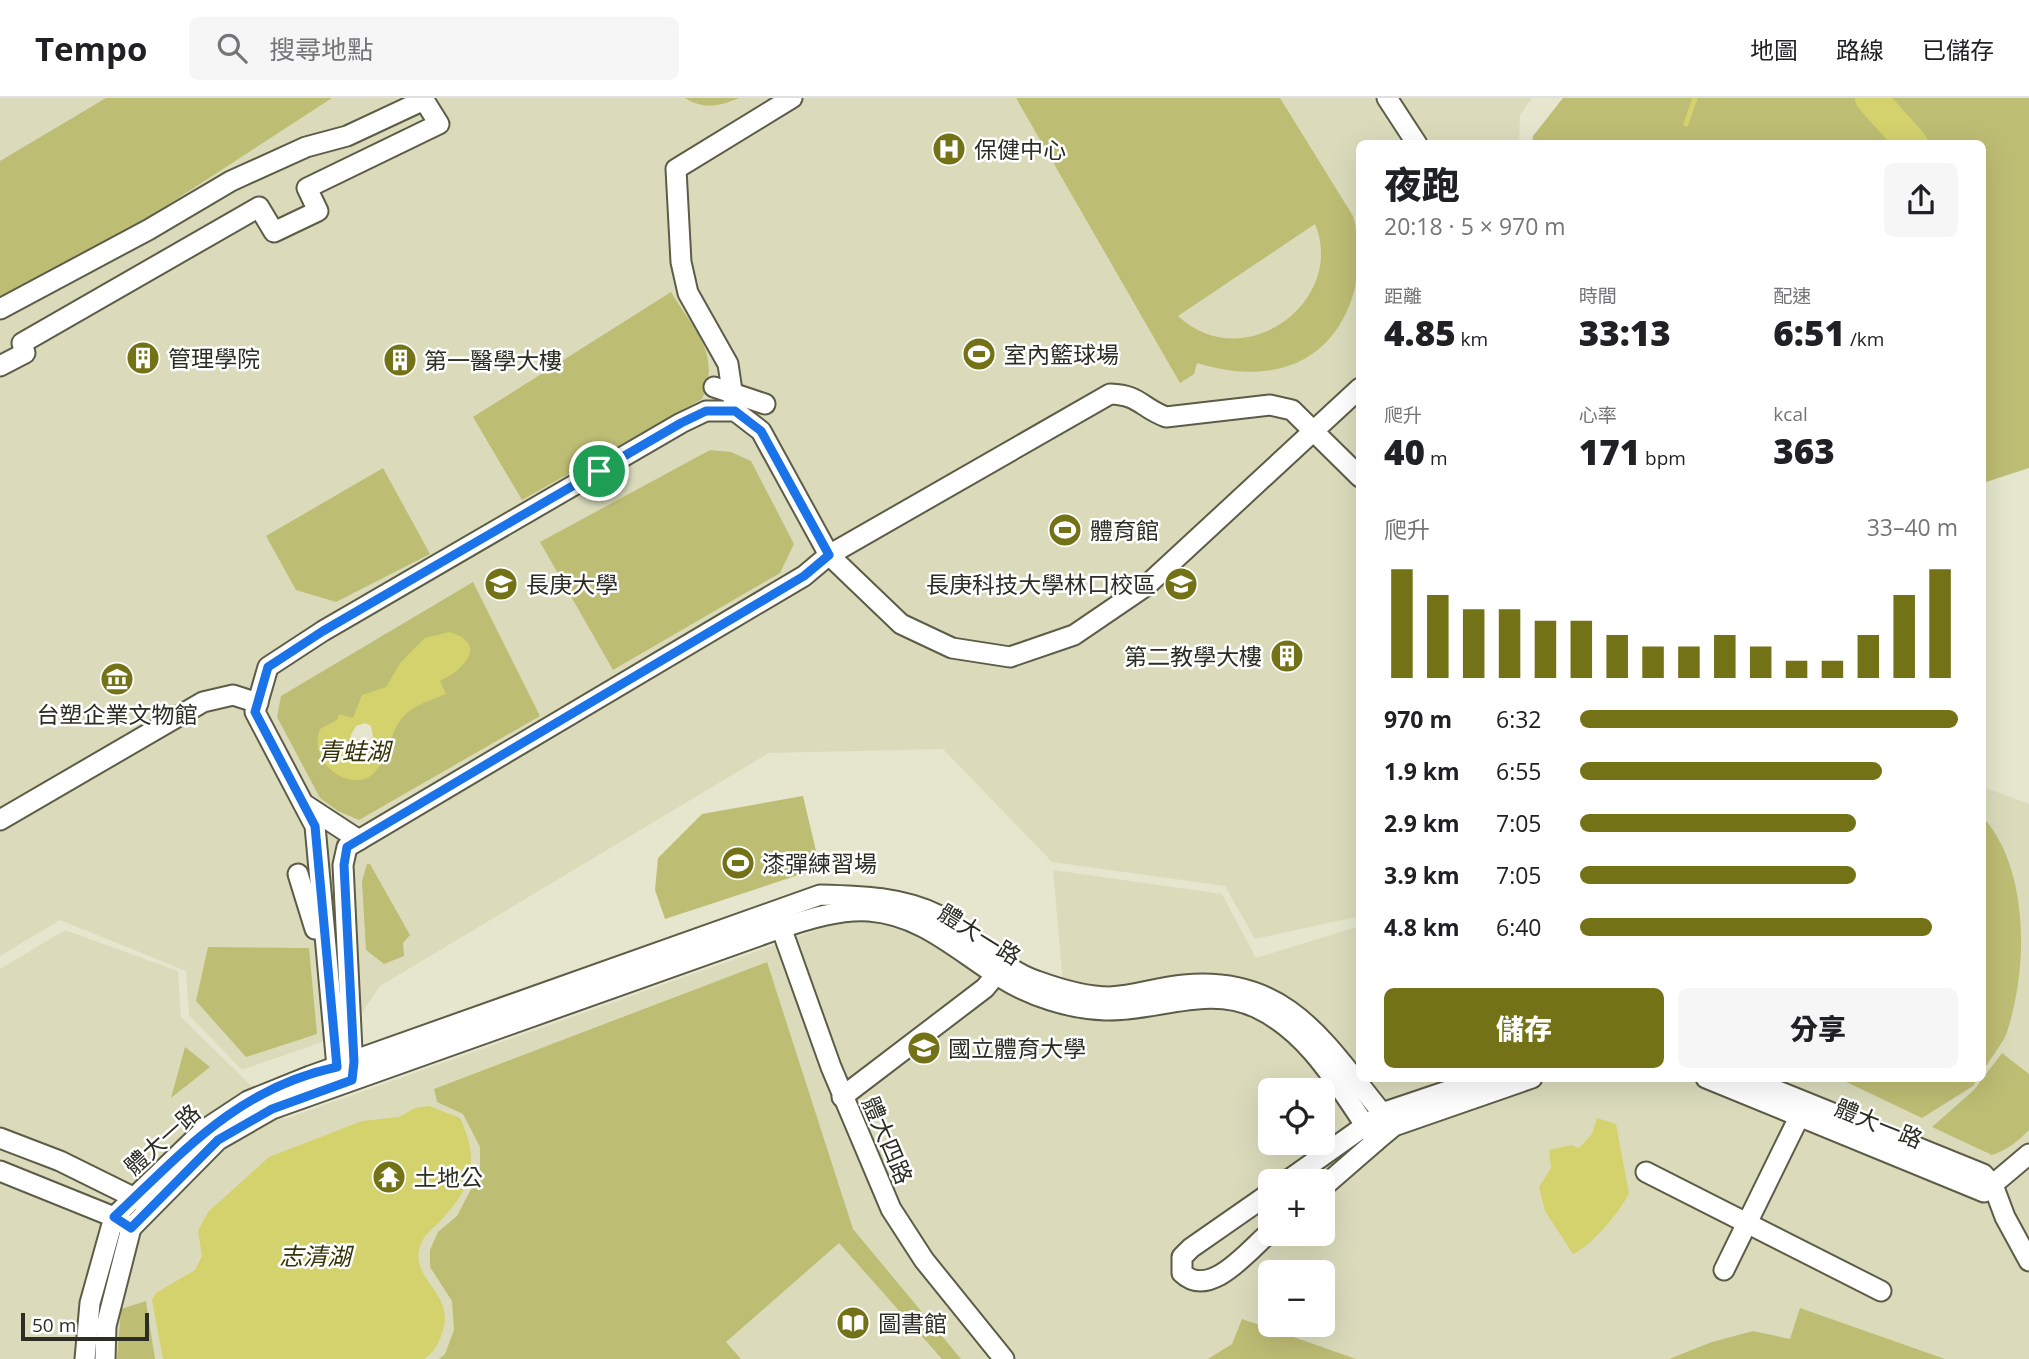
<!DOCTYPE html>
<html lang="zh-TW">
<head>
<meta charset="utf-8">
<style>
	body { margin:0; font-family:"Open Sans","Noto Sans TC",sans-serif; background:#f6f6f6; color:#202124; height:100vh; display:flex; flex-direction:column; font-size:26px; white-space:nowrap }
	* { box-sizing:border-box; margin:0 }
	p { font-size:23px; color:#757577 }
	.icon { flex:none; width:38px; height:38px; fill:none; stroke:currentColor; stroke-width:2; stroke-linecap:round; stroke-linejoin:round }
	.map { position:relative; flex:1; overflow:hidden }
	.sheet { position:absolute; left:1356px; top:42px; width:630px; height:942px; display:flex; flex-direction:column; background:#fff; border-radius:10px; box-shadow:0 7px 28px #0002 }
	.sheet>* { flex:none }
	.tools { position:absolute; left:1258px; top:980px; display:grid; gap:14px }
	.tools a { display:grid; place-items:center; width:77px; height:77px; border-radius:10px; background:#fff; box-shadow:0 7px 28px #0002; font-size:35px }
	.scale { position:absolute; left:21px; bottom:18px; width:128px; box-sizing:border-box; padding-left:7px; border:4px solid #2c2d23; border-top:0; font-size:19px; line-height:24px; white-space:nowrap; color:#2c2d23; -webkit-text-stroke:5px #fff; paint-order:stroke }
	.pin { position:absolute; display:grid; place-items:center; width:60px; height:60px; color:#fff; margin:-30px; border:4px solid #fff; border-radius:50%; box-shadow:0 2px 7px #0007 }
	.round { display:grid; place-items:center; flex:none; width:74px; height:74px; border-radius:10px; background:#f6f6f6 }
	.summary { display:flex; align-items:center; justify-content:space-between; height:119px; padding:0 28px }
	h1 { font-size:38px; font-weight:800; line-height:52px }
	.metrics { display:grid; grid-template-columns:repeat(3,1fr); gap:10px; height:119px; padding:7px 28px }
	.metrics div { display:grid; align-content:center }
	.metrics b { font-size:35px; font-weight:800 }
	.metrics small { font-size:19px; font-weight:400 }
	.metrics p { font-size:19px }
	.chart { height:196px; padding:14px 28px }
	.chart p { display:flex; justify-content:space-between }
	.chart svg { width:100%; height:126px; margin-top:7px; stroke:#747216; stroke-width:6 }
	.cta { display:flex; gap:14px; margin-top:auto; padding:14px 28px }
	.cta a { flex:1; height:80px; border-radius:10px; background:#747216; color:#fff; font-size:28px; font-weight:800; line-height:80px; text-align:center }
	.cta a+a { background:#f6f6f6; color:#202124 }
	ul { padding:0 28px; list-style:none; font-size:23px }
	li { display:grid; grid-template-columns:112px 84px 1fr; align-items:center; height:52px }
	li i { height:18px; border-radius:9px; background:#747216 }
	header { display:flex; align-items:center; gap:42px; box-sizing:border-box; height:98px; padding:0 35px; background:#fff; border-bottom:2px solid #e0e0e0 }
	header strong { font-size:33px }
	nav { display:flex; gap:38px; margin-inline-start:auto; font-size:24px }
	.search { width:490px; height:63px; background:#f6f6f6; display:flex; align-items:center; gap:18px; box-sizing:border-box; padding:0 24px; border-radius:10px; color:#757577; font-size:26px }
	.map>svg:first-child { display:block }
	.built { fill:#dbdbbc; fill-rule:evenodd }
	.green { fill:#bebd74; fill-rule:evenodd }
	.water { fill:#d3d26d }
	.pier { fill:#e5e6cd }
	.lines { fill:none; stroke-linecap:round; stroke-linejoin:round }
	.stream { stroke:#d3d26d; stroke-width:5 }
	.river { stroke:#d3d26d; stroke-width:32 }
	.minor-casing { stroke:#5c5c47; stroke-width:23 }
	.minor { stroke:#fff; stroke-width:19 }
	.route-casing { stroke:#fff; stroke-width:14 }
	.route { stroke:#1a73e8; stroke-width:9 }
	.labels { text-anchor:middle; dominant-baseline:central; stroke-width:5; stroke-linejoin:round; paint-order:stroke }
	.poi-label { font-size:23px; fill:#2c2d23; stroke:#fff; text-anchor:start }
	.street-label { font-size:23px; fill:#2c2d23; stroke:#fff }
	.water-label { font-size:24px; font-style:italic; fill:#353407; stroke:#fff }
</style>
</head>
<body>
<header>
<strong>Tempo</strong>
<div class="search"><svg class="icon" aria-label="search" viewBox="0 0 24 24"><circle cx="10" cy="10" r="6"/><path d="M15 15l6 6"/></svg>搜尋地點</div>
<nav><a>地圖</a><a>路線</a><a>已儲存</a></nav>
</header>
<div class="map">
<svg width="2029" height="1261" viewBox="0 0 2029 1261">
	<rect width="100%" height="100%" fill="#e5e6cd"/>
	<g class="built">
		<polygon points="0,0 1532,0 1520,17 1519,45 1360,46 1360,818 1255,841 1225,788 1052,764 943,651 769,655 380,888 348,935 242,972 189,917 186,873 60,822 0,858"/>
		<path d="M1983,689L2029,706V1261H0V871L65,832L178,873L181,919L285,1021L828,828L866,819L920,840L1034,908L1066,919L1053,772L1222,796L1256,860L1360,828V980H1983ZM1270,992H1323V1045H1270ZM1270,1083H1323V1136H1270ZM1270,1174H1323V1227H1270Z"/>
	</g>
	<g class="green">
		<polygon points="106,0 332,0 132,130 0,203 0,63"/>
		<path d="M685,0H739C720,8 704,12 685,0Z"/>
		<path d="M1016,0H1280L1353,118C1368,166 1354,232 1306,260C1273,279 1232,276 1197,265L1194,276L1180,285ZM1315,126C1347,202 1245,280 1178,218Z"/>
		<polygon points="1563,0 2029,0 2029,370 1983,385 1983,46 1532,45 1533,38"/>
		<path d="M671,194C694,232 722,256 702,301L522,402L473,319Z"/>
		<polygon points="710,352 731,354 751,363 794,446 780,475 613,572 540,444"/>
		<polygon points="383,370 430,456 336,504 296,492 266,438"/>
		<polygon points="473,484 540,618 359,722 338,713 320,700 277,619 281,598"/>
		<polygon points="803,698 820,770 665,821 655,792 658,760 702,716"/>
		<path d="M1983,719C2029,771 2029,869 2006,937C2000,949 1990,961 1983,973Z"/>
		<polygon points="367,766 370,766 410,837 403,845 404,858 384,866 366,852 362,783"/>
		<polygon points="208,849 309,850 317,936 246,959 196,903"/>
		<polygon points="767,864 853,1131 961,1261 942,1261 839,1145 726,1244 741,1261 439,1261 445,1256 454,1232 452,1203 430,1169 430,1152 438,1134 457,1118 480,1074 480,1049 463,1016 437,1004 434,991"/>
		<polygon points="185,949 210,969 171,1000"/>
		<path d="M2002,955L2029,976V1032C2017,1044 2009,1051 1992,1057L1932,1029L1974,992Z"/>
		<polygon points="1838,980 1978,980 1973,988 1922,1020"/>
		<polygon points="146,1203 155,1261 117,1261 121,1211"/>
		<polygon points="1800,1210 1945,1261 1669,1261 1712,1244 1753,1233 1790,1241"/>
		<polygon points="1242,1221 1356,1261 1208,1261 1232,1246"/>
	</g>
	<g class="water">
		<path d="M449,534C489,545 464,572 440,583L446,596C432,602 413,607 403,619C385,638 386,691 348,681C337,678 329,672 323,662C317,652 316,642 320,631L337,622L339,616L353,620L362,597L386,589L401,564L425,540Z"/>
		<path d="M429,1008L460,1020C480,1062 473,1089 441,1122C432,1132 422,1137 419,1152C413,1184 456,1196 442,1235C439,1246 433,1255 424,1261H163L152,1202L156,1195L195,1172L202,1158L198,1133L208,1114L269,1059L362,1023L399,1019L415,1010Z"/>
		<path d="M1597,1020L1616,1026L1629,1096C1618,1115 1593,1147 1573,1156L1545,1113L1539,1089L1551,1070L1549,1052L1571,1047L1579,1050L1592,1036Z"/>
	</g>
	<polygon class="pier" points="365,625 371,628 373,638 368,646 354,653 349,648 351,637 356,628"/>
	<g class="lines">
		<polyline class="stream" points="1686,26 1695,0"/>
		<polyline class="river" points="1871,0 1912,46"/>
		<defs>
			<g id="minor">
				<polyline points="1387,0 1417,46"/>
				<polyline points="0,211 148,132 231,83 306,49 347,38 424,2 439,26 307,90 318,113 274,134 259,109 22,245 25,255 0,268"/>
				<polyline points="714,289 765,306"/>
				<polyline points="735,313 728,266 688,195 681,164 676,71 792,0"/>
				<polyline points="304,706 359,742"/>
				<polyline points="0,722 203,604 233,597 258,605"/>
				<polyline points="298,776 315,831"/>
				<polyline points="777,818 831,969 891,1111 924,1162 1004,1261"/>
				<polyline points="337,969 315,728 255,614 268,569 323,533 681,325 706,313 735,313 761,333 829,457 901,526 952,550 1010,559 1074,537 1146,488 1360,290"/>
				<path d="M353,973L343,767L347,749L804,478L829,457L1110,296C1140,297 1140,309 1166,319L1270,307L1292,312L1360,379"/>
				<polyline points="1706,980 1984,1094 2029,1056"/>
				<polyline points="1746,980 1983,1076 1993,1087 2005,1119 2029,1163"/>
				<polyline points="842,999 985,890 1004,867"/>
				<polyline points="0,1040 60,1063 143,1104"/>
				<path d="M0,1073L114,1119L131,1130L218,1042L272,1011L781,830C809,821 840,811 869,813C922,817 958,853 1000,879C1030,898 1070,911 1105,912C1155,914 1208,886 1257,910C1312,936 1342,995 1376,1043L1394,1028L1532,980"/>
				<polyline points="1646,1074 1881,1193"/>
				<polyline points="1287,1083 1376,1020"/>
				<polyline points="1323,1089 1376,1043"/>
				<path d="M1270,1095L1191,1150L1182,1159V1175C1210,1202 1249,1152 1270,1134"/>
				<path d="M114,1119L204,1032L248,1003L310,978L820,797C861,798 903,799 940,818C975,835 999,871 1037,883C1059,891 1086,899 1110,899C1135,898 1159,889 1184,887C1287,877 1325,945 1382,1015L1486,980"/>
				<polyline points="1724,1172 1804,1009"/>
				<polyline points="85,1261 90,1205 114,1119"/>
				<polyline points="105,1261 106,1228 131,1130"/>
			</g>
		</defs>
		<use href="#minor" class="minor-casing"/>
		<use href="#minor" class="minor"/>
	</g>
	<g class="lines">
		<defs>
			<path id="route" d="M706,313H735L761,333L829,457L804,478L347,749L344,767L354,964L352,982L272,1011L218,1042L131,1130L114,1119C184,1053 238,990 337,969L315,728L255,614L268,569L323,533L681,325Z"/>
		</defs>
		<use href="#route" class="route-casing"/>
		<use href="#route" class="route"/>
	</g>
	<defs>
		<symbol id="hospital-disc" viewBox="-11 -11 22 22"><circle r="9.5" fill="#747216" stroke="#fff"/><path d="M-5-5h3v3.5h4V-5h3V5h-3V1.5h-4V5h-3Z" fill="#fff"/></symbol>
		<symbol id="stadium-disc" viewBox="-11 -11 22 22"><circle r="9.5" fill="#747216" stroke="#fff"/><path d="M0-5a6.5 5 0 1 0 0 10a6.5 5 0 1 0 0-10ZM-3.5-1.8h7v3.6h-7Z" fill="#fff"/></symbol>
		<symbol id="building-disc" viewBox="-11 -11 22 22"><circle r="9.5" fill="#747216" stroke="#fff"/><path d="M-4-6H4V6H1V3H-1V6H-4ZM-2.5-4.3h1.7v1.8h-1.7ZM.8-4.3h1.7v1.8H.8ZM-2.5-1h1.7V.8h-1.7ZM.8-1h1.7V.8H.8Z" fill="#fff"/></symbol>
		<symbol id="university-disc" viewBox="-11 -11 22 22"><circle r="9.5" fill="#747216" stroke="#fff"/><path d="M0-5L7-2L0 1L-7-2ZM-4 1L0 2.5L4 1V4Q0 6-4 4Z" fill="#fff"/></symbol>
		<symbol id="museum-disc" viewBox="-11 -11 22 22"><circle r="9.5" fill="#747216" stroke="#fff"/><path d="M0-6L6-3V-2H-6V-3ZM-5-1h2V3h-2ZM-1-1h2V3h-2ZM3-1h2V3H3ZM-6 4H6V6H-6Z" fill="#fff"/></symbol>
		<symbol id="school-disc" viewBox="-11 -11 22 22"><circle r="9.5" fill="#747216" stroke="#fff"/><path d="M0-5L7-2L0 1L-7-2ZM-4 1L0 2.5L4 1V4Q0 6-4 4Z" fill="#fff"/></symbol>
		<symbol id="temple-disc" viewBox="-11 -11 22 22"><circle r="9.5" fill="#747216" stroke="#fff"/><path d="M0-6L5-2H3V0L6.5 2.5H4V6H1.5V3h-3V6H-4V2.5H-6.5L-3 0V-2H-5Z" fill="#fff"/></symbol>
		<symbol id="library-disc" viewBox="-11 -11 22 22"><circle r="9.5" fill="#747216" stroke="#fff"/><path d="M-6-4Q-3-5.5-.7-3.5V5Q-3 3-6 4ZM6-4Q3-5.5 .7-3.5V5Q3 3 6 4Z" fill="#fff"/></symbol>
	</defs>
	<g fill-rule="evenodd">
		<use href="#hospital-disc" x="930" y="32" width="38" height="38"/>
		<use href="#stadium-disc" x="960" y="237" width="38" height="38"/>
		<use href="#building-disc" x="124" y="241" width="38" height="38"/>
		<use href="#building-disc" x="381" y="243" width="38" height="38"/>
		<use href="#stadium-disc" x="1046" y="413" width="38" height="38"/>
		<use href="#university-disc" x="482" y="467" width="38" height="38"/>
		<use href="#university-disc" x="1162" y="467" width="38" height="38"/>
		<use href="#building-disc" x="1268" y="539" width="38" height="38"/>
		<use href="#museum-disc" x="98" y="562" width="38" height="38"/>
		<use href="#stadium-disc" x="719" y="746" width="38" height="38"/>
		<use href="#school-disc" x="905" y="931" width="38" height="38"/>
		<use href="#temple-disc" x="370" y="1060" width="38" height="38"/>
		<use href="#library-disc" x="834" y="1206" width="38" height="38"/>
	</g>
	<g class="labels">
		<g class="poi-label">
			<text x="974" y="51">保健中心</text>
			<text x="1004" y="256">室內籃球場</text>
			<text x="168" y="260">管理學院</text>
			<text x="424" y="262">第一醫學大樓</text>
			<text x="1090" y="432">體育館</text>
			<text x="526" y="486">長庚大學</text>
			<text x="1156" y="486" text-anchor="end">長庚科技大學林口校區</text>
			<text x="1262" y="558" text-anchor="end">第二教學大樓</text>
			<text x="117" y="616" text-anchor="middle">台塑企業文物館</text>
			<text x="762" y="765">漆彈練習場</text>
			<text x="948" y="950">國立體育大學</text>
			<text x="414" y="1079">土地公</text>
			<text x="878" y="1225">圖書館</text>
		</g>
		<g class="street-label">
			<text transform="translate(980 836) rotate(32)">體大一路</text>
			<text transform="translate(1879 1025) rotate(22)">體大一路</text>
			<text transform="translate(162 1041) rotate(-42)">體大一路</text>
			<text transform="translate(888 1042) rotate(67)">體大四路</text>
		</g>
		<g class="water-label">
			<text x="354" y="652">青蛙湖</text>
			<text x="315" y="1157">志清湖</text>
		</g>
	</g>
</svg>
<div class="tools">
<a><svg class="icon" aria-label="locate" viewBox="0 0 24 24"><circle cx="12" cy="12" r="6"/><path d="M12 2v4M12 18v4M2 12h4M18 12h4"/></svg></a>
<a>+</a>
<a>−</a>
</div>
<div class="scale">50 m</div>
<div class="pin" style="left:599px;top:373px;background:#1e9e55"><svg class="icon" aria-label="arrive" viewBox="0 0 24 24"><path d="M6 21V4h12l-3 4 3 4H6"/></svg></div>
<section class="sheet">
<div class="summary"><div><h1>夜跑</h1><p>20:18 · 5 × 970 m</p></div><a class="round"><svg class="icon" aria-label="share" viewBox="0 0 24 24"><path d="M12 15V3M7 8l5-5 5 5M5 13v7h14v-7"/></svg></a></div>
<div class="metrics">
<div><p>距離</p><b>4.85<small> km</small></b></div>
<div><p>時間</p><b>33:13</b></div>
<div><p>配速</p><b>6:51<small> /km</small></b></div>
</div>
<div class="metrics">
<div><p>爬升</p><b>40<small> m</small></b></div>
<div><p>心率</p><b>171<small> bpm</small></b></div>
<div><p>kcal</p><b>363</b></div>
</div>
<div class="chart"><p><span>爬升</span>33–40 m</p>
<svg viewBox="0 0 160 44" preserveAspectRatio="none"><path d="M5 44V6M15 44V15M25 44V20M35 44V20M45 44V24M55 44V24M65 44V29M75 44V33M85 44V33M95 44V29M105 44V33M115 44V38M125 44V38M135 44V29M145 44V15M155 44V6"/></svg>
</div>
<ul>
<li><b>970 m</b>6:32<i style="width:100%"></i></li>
<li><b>1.9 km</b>6:55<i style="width:80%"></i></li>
<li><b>2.9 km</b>7:05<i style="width:73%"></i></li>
<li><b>3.9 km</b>7:05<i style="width:73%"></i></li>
<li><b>4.8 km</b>6:40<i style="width:93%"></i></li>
</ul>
<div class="cta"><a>儲存</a><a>分享</a></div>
</section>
</div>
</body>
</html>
